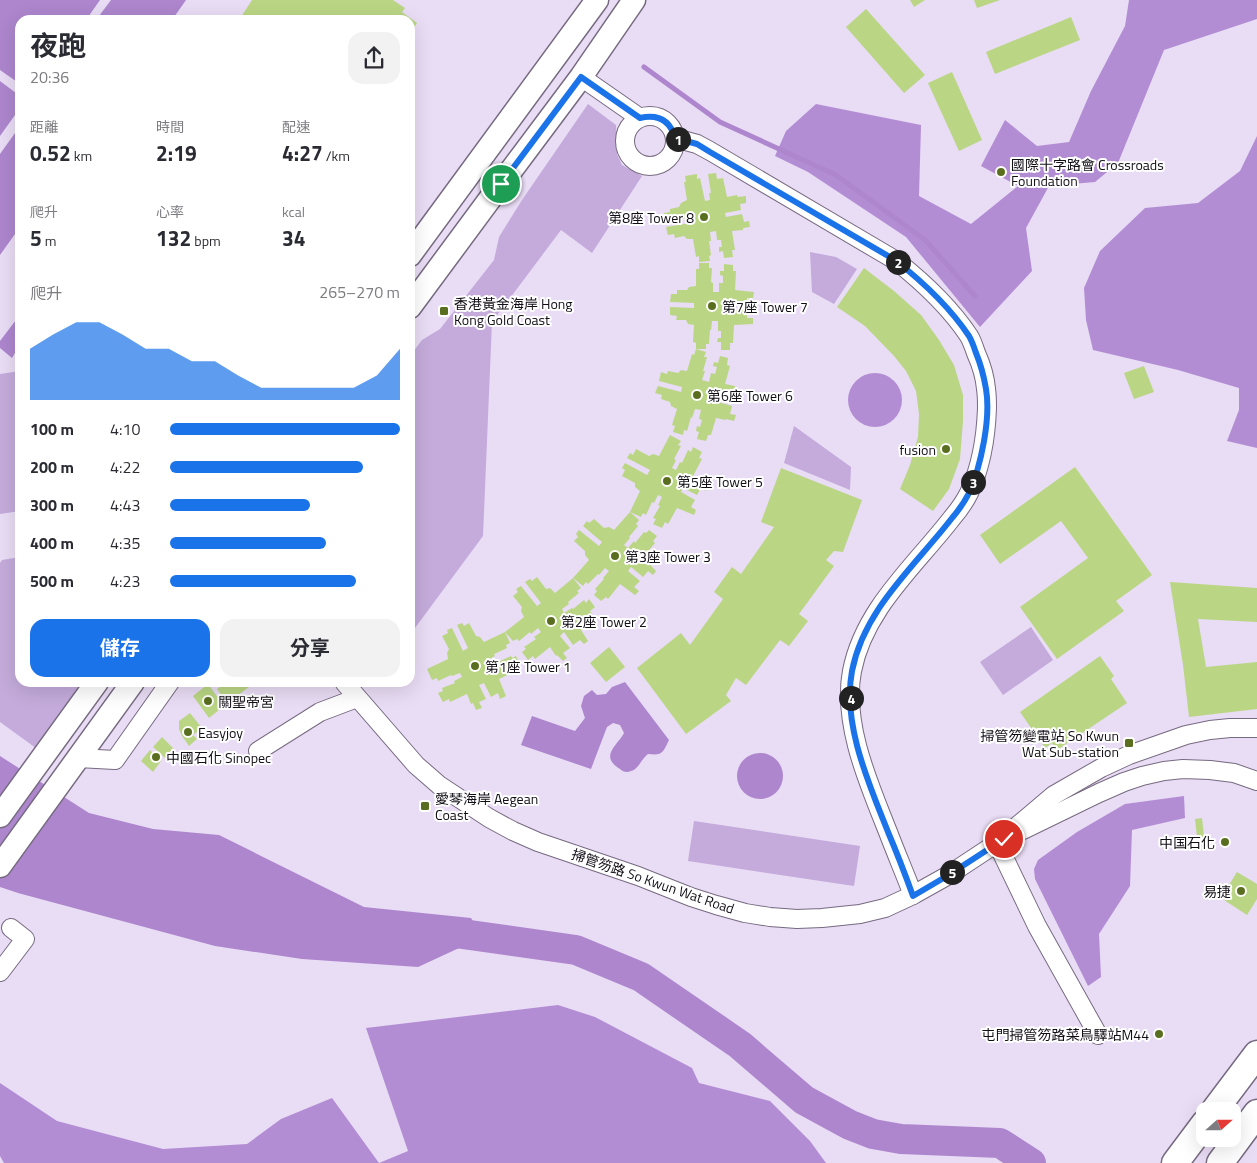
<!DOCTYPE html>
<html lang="zh-TW">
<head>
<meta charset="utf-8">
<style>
	body { margin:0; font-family:"Titillium Web","Noto Sans TC",sans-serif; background:#f2f2f3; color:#2b2b33; height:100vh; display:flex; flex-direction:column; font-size:19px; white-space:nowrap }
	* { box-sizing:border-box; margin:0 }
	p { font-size:16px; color:#7c7c81 }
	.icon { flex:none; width:28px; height:28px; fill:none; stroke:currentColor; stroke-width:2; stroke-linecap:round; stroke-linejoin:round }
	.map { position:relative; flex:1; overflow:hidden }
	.sheet { position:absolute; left:15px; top:15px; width:400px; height:672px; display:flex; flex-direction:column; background:#fff; border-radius:15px; box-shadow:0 5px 20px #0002 }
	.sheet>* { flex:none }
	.needle { width:32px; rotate:69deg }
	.tools { position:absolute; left:1196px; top:1102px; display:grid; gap:10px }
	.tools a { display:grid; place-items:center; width:45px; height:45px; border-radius:10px; background:#fff; box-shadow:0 5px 20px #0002; font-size:25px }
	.pin { position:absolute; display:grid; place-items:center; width:42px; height:42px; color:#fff; margin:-21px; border:2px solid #fff; border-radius:50%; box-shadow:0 1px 5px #0007 }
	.km { position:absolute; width:25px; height:25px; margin:-12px; border-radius:50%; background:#222; color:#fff; font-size:14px; line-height:25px; text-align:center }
	.round { display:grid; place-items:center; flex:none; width:52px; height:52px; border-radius:15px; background:#f2f2f3 }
	.summary { display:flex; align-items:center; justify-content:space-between; height:85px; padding:0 15px }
	h1 { font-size:28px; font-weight:700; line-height:38px }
	.metrics { display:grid; grid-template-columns:repeat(3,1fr); gap:8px; height:85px; padding:5px 15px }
	.metrics div { display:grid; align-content:center }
	.metrics b { font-size:21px; font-weight:700 }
	.metrics small { font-size:14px; font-weight:400 }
	.metrics p { font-size:14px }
	.chart { height:140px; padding:10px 15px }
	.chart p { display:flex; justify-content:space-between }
	.chart svg { width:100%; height:90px; margin-top:5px; fill:#1a73e8; opacity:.7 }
	.primary-button { display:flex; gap:10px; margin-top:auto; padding:10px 15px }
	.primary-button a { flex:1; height:58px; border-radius:15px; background:#1a73e8; color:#fff; font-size:20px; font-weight:700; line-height:58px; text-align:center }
	.primary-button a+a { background:#f2f2f3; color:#2b2b33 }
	ul { padding:0 15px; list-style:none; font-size:16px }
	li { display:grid; grid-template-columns:80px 60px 1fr; align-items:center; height:38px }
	li i { height:12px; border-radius:6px; background:#1a73e8 }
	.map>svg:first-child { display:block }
	.green { fill:#c4abdb }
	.forest { fill:#b38dd4 }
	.water { fill:#ad86cd }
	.pier { fill:#e9dcf5 }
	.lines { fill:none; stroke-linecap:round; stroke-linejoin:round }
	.stream { stroke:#ad86cd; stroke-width:5 }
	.river { stroke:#ad86cd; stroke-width:30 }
	.building { fill:#bad684 }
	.minor-casing { stroke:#766a80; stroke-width:20 }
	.major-casing { stroke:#766a80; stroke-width:25 }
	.highway-casing { stroke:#766a80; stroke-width:29 }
	.minor { stroke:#fff; stroke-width:18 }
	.major { stroke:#fff; stroke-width:22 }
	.highway { stroke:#fff; stroke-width:26 }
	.route-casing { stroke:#fff; stroke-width:10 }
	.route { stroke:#1a73e8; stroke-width:6 }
	.poi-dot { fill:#596f1f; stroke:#fff; stroke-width:2 }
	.labels { text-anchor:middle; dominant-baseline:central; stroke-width:4; stroke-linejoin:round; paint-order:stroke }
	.poi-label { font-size:14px; fill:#120e16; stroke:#fff; text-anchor:start }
	.street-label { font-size:14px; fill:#120e16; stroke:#fff }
</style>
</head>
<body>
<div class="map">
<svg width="1257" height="1163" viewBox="0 0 1257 1163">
	<rect width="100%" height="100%" fill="#e9dcf5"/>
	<g class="green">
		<polygon points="588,104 616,125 617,154 622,165 642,176 592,253 561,230 492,322 483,536 415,628 410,624 410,356 422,340 440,329 494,260 499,237 522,200"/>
		<polygon points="810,252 836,257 857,269 834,304 812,292"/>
		<polygon points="20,371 20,511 0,514 0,374"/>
		<polygon points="794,426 851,467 850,490 784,463"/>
		<polygon points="20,557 20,682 89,683 40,751 0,722 0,563 2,560"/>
		<polygon points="1031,627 1053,660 1003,695 980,662"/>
		<polygon points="694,821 860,846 854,886 688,861"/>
	</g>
	<g class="forest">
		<polygon points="1129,0 1257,0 1257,19 1164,50 1118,163 1095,182 1049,186 1026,228 1032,271 980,327 906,237 808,172 775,156 786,131 816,104 921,125 919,196 971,224 1018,186 981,166 1005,120 1037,146 1069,142 1091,91 1125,26"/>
		<polygon points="1257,136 1257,448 1227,441 1239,410 1239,388 1178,370 1093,350 1086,320 1084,288 1100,251 1145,208 1198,203 1240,171"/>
		<circle cx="875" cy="400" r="27"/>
		<polygon points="1184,796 1185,818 1132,830 1130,886 1099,934 1101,977 1088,986 1035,879 1034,869 1038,860 1077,832 1125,804"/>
		<polygon points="558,1005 595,1017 692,1068 699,1083 770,1101 810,1141 826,1163 4,1163 0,1156 0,1083 57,1121 163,1149 247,1144 281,1119 332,1098 379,1163 408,1151 366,1028"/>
	</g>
	<g class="water">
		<polygon points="0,0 186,0 172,20 20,20 20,227 0,255"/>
		<polygon points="19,316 20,353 15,353 12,358 0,348 0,341"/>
		<path d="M625,682L669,740C663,752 663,756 648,754C641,759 639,769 631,771C627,773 623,772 620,769C599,756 617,746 624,733L620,725L613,723L607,727L591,769L521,745L532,716L575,731L585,718L581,706L584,696L592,690L597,695L606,694L612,687Z"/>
		<circle cx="760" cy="776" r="23"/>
		<polygon points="0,756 89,813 153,829 219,835 364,907 471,918 483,937 418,967 302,959 215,946 18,893 0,887"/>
	</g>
	<g class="pier">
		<polygon points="100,0 111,0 96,20 86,20"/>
		<polygon points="0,70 20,84 20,96 0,81"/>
		<polygon points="20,108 20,126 0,154 0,136"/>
	</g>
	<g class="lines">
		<polyline class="stream" points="644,67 720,122 836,175 925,240 975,296"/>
		<polyline class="river" points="441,931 576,950 641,977 740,1045 804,1100 850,1125 873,1134 901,1139 1000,1143 1031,1163"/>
	</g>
	<g class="building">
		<polygon points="252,0 393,0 405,8 402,12 417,23 410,33 410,20 245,20 241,17"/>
		<polygon points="910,0 925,0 914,7"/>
		<polygon points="974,0 1000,0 977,8"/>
		<polygon points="866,9 925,75 904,93 846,27"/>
		<polygon points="1071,17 1080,40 995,74 986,52"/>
		<polygon points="952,72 982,140 959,151 928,83"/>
		<polygon points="716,173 717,179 723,178 727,197 737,195 738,197 746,196 746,203 740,204 741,210 725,213 726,217 742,214 744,222 749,221 750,227 743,228 743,230 732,231 735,250 732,250 733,257 724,258 723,251 719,252 719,247 722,247 721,240 717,240 716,231 710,232 711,241 709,241 711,255 709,256 710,261 699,262 699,256 696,257 693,239 687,239 684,236 675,238 674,234 668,235 666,227 690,223 689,218 665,221 664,213 670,212 670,209 679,207 681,203 687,200 684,182 686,182 685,176 697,174 697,179 700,178 705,201 710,200 709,193 711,193 708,174"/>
		<polygon points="699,263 709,263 709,268 712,268 711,282 713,283 713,292 719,292 719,283 723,283 723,276 720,275 720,271 724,271 724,264 733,265 733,271 736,271 735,290 754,292 753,298 747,298 747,306 730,305 730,310 747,310 747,318 753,318 753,324 734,325 733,343 730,343 730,350 721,350 721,342 717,342 718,338 721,338 721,331 718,331 718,321 712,321 711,330 710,330 709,344 706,344 706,349 696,349 706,352 704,357 707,357 703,371 705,371 702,380 709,382 711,373 715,374 717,367 713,366 714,362 718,363 720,356 728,358 727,365 730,366 725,384 735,386 735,388 742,390 741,396 735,394 733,402 716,397 715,401 732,406 730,414 736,415 734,421 726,419 726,420 716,418 711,435 708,435 706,441 697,439 699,432 696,431 697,426 700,427 702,420 699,419 701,410 695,409 692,418 691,417 687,431 684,430 683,435 673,432 675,426 672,425 677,409 671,406 670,402 661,399 662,395 655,393 658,386 681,392 682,387 659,381 661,372 667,374 668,371 678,373 681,370 687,371 692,354 694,355 696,349 696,343 693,342 694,325 688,324 686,320 676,320 677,316 670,315 670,307 694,308 694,303 670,302 671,294 677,294 677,290 687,290 689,287 696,286 696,269 699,269"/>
		<polygon points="864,268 894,291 921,315 939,340 954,365 963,395 963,421 960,459 949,489 933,511 900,489 910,465 918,437 919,414 916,391 906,371 894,356 865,326 837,307"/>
		<polygon points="1144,366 1154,392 1134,399 1124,373"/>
		<polygon points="670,435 681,441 678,445 681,446 674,459 676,460 672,468 676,470 680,462 682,463 688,450 691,452 693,447 702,452 699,458 702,459 693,476 702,481 702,482 709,486 706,491 701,488 697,495 683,488 681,492 695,500 691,507 696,510 694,515 677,508 668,524 665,522 662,528 653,524 656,519 653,518 660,506 658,505 662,497 658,495 654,503 652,502 646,515 643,513 641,517 630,512 640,491 635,487 635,483 622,476 625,470 622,468 625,463 647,475 650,470 627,458 630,453 633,455 636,449 649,456 653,454 659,456"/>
		<polygon points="1075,467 1152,575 1116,601 1124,611 1057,659 1020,607 1088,558 1061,521 1000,564 980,535"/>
		<polygon points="781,468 862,500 843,552 834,551 826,560 834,566 799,614 808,621 789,646 780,640 746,685 736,678 726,695 731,701 686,734 637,668 681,633 690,645 723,599 714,592 732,567 741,574 774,527 761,522"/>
		<polygon points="630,512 639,520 636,524 638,526 629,537 630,538 624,545 628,548 634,541 635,543 644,532 646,533 649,530 657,536 653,541 655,543 643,557 656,571 653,575 648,571 643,577 631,567 628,571 640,581 634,587 639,591 635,595 620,584 608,599 606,597 601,601 594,595 597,591 595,589 604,579 603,578 609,571 605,568 599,575 598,574 588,584 586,582 583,586 573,578 589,560 585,555 585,551 574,541 578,537 576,534 579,530 599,546 602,542 583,526 587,521 589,523 594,519 604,528 609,527 614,530"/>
		<polygon points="537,577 546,589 550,588 555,593 573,578 581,588 577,591 579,593 568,602 569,604 562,609 564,613 572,608 573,609 584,600 586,603 589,599 595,607 590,611 592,614 578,625 588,641 584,644 580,640 573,645 564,632 560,636 570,648 563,653 567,658 563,661 557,655 556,656 550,647 535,659 533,656 528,660 522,652 526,649 524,647 536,639 534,637 541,632 538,628 531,634 530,632 519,641 517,639 513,641 505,632 524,617 521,611 522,607 513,596 518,592 516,589 521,586 537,606 541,603 525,582 530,579 532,581"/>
		<polygon points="1170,582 1257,588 1257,622 1198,619 1206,667 1257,662 1257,709 1189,717 1183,665"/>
		<polygon points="462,623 464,626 469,623 476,636 480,637 484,642 505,632 510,643 506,645 507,648 494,654 495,656 487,660 489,664 497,660 498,662 511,656 512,658 516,656 520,665 514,668 516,671 499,679 506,696 500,699 498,693 491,697 484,683 479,685 486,699 479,702 482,708 476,710 473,703 471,704 467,694 450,702 449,699 443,702 438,693 443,691 442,688 455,683 454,681 462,677 460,673 452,676 451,675 438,681 437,678 432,680 427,669 448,659 447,653 449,649 442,636 448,633 447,630 452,628 463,651 468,648 457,625"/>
		<polygon points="609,647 625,667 606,682 590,663"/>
		<polygon points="1100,656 1114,676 1111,679 1127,703 1057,750 1052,743 1045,748 1020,712"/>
		<polygon points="226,682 256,682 227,703 217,689"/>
		<polygon points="208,684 224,706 209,718 193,696"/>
		<polygon points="190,713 202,728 193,735 197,739 189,746 182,736 179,729 179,721"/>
		<polygon points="162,737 173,748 165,758 153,747"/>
		<polygon points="150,750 161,761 153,772 141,761"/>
		<polygon points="1202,818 1205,845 1198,846 1195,819"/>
		<polygon points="1237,872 1257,884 1257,899 1247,915 1221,898"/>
	</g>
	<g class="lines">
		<defs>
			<g id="minor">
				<polyline points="581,77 640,118"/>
				<circle cx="650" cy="141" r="25"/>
				<path d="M675,138L697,144L710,151L895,260C923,282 949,306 969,336C972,341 974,347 976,353C981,364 985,377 986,389C987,395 987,402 987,408C986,437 981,467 969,493C965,501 958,511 952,518C915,566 864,609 852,671C842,724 869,784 888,832C896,853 905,874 913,895"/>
				<polyline points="344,682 416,765 439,785 489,818 513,831 538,842 638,876 691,897 716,905 745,913 770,917 797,919 822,918 860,914 885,908 913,895 947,876 997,843 1054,795 1101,768 1129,755 1186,735 1210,730 1230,728 1257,728"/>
				<polyline points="258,751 320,712 357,698"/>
				<polyline points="78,758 115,760 170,682"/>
				<polyline points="1023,830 1099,793 1124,782 1142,776 1164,771 1183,769 1210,770 1234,773 1257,781"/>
				<polyline points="997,843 1037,926 1098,1035"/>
				<polyline points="0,972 25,939 11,928"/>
			</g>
			<g id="major">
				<polyline points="410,255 597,0"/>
				<polyline points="410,307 501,184 581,77 634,0"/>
				<polyline points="0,816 97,682"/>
				<polyline points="0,866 133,682"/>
			</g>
			<g id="highway">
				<polyline points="1214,1111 1257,1054"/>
				<polyline points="1175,1163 1205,1123"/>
				<polyline points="1220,1163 1257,1113"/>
			</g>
		</defs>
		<use href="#minor" class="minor-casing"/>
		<use href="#major" class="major-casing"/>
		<use href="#highway" class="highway-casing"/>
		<use href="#minor" class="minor"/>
		<use href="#major" class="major"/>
		<use href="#highway" class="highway"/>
	</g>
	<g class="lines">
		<defs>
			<path id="route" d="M501,184L581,77L640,118C658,114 670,120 675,138L697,144L710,152L895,260C923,282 949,306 969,336C972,341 974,347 976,353C981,365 984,377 986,389C991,418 981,466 969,493C965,501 958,511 952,518C915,566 864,609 852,671C842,724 869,784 888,832C897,853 905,874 913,896L947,876L1004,839"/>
		</defs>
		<use href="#route" class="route-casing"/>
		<use href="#route" class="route"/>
	</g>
	<g class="poi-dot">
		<circle cx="1001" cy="172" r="5"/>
		<circle cx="704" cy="217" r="5"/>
		<circle cx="712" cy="306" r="5"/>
		<rect x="439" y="306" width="10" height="10" rx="2.5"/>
		<circle cx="697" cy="395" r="5"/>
		<circle cx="946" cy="449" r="5"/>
		<circle cx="667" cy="481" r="5"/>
		<circle cx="615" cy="556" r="5"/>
		<circle cx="551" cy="621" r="5"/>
		<circle cx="475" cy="666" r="5"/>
		<circle cx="208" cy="701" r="5"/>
		<circle cx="188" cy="732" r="5"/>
		<rect x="1124" y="738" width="10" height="10" rx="2.5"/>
		<circle cx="156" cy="757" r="5"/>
		<rect x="420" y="801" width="10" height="10" rx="2.5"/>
		<circle cx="1225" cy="842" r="5"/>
		<circle cx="1241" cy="891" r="5"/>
		<circle cx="1159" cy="1034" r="5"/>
	</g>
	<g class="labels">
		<g class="poi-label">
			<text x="1011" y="164">國際十字路會 Crossroads<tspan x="1011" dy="16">Foundation</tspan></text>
			<text x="694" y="217" text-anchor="end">第8座 Tower 8</text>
			<text x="454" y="303">香港黃金海岸 Hong<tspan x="454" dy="16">Kong Gold Coast</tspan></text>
			<text x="722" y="306">第7座 Tower 7</text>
			<text x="707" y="395">第6座 Tower 6</text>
			<text x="936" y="449" text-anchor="end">fusion</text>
			<text x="677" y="481">第5座 Tower 5</text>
			<text x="625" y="556">第3座 Tower 3</text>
			<text x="561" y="621">第2座 Tower 2</text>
			<text x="485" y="666">第1座 Tower 1</text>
			<text x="218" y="701">關聖帝宮</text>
			<text x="198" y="732">Easyjoy</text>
			<text x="1119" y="735" text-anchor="end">掃管笏變電站 So Kwun<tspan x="1119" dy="16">Wat Sub-station</tspan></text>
			<text x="166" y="757">中國石化 Sinopec</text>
			<text x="435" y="798">愛琴海岸 Aegean<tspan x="435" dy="16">Coast</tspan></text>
			<text x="1215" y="842" text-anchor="end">中国石化</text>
			<text x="1231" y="891" text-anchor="end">易捷</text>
			<text x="1149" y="1034" text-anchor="end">屯門掃管笏路菜鳥驛站M44</text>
		</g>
		<g class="street-label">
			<text transform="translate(653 881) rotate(19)">掃管笏路 So Kwun Wat Road</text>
		</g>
	</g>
</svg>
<div class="tools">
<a><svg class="needle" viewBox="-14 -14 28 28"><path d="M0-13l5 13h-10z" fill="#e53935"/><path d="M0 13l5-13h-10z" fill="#7c7c81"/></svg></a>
</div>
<div class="pin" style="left:501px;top:184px;background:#1e9e55"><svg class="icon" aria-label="arrive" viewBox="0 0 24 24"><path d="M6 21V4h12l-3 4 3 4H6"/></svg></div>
<div class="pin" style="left:1004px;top:839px;background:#d93025"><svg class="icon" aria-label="check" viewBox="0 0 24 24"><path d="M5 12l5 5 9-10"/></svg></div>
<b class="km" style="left:678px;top:139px">1</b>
<b class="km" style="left:898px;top:262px">2</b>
<b class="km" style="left:973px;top:482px">3</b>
<b class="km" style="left:851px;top:698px">4</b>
<b class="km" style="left:952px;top:872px">5</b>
<section class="sheet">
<div class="summary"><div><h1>夜跑</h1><p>20:36</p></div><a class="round"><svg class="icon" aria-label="share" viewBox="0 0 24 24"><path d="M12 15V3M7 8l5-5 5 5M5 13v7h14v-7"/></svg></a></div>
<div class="metrics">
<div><p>距離</p><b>0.52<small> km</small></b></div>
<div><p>時間</p><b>2:19</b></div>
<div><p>配速</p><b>4:27<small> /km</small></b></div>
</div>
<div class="metrics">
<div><p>爬升</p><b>5<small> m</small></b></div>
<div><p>心率</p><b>132<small> bpm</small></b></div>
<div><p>kcal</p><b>34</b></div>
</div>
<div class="chart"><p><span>爬升</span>265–270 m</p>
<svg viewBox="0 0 160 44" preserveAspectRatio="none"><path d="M0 44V19L10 12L20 6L30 6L40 12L50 19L60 19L70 25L80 25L90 32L100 38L110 38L120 38L130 38L140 38L150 32L160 19V44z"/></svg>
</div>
<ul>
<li><b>100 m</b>4:10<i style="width:100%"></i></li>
<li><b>200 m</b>4:22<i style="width:84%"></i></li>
<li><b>300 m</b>4:43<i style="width:61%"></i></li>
<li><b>400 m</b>4:35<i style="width:68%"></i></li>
<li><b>500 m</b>4:23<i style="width:81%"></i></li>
</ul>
<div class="primary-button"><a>儲存</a><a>分享</a></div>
</section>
</div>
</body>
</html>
